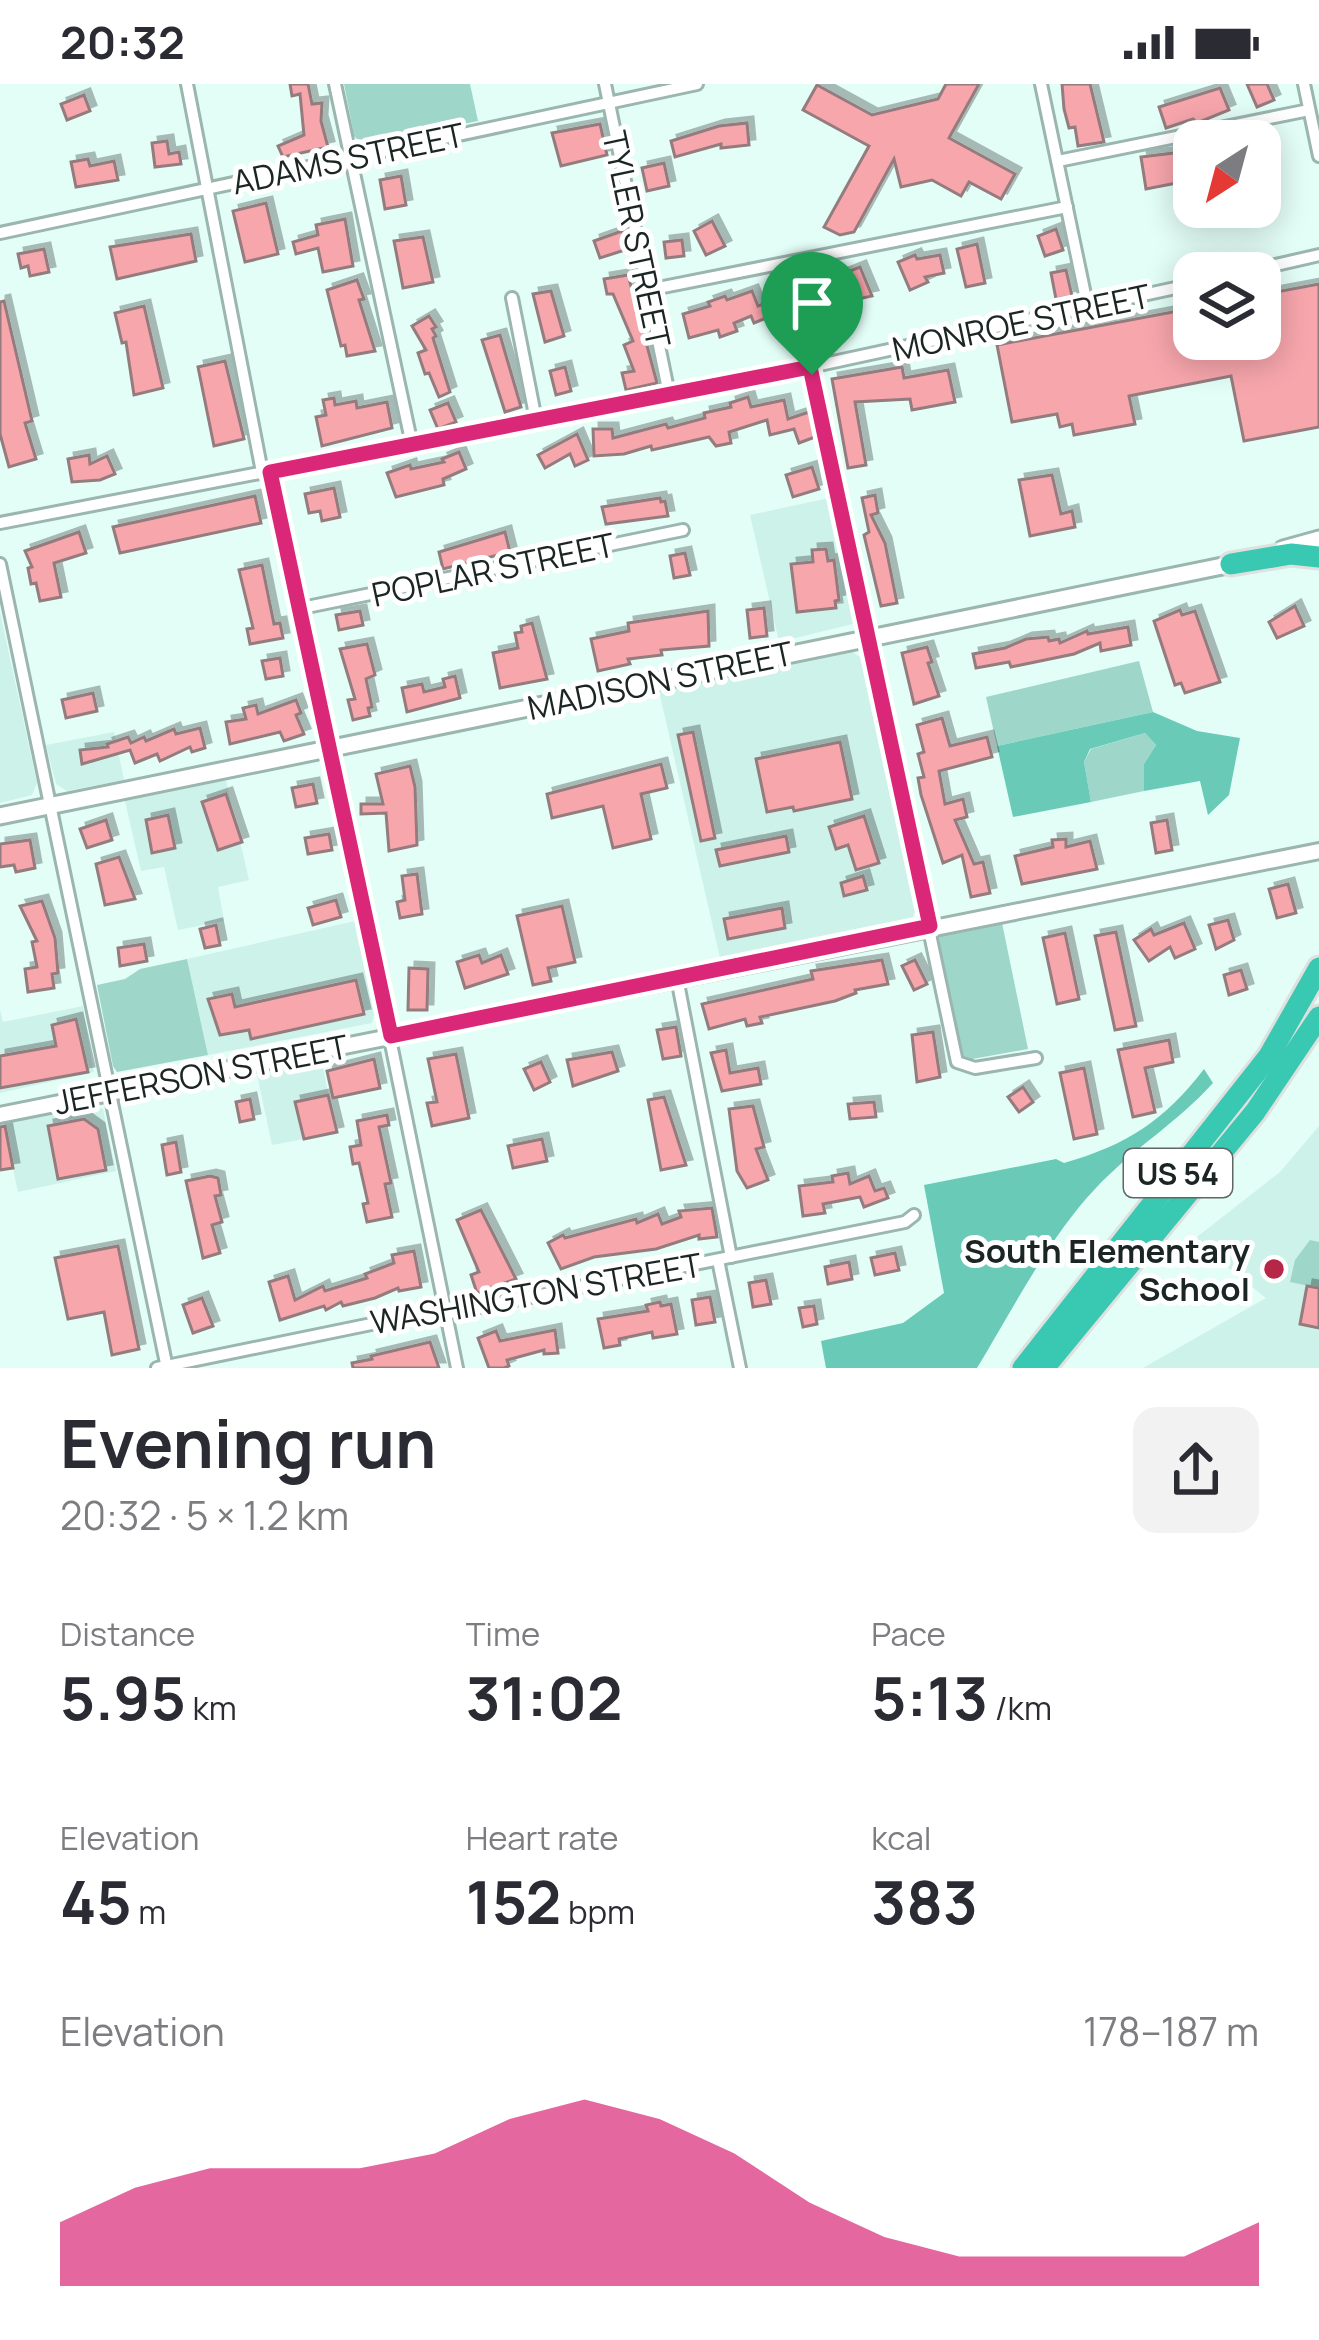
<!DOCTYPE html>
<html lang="en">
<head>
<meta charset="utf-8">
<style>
	body { margin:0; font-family:Manrope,sans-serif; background:#f2f2f3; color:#2b2b33; height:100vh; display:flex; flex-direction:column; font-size:45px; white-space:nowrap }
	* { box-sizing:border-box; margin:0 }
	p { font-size:39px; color:#7c7c81 }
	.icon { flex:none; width:66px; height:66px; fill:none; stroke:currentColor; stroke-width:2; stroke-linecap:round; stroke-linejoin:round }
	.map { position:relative; height:1284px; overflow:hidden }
	.details { display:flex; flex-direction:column; background:#fff; flex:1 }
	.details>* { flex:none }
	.needle { width:78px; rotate:216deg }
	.tools { position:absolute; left:1173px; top:36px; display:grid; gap:24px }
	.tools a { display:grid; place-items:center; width:108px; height:108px; border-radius:24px; background:#fff; box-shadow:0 6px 30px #0003; font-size:60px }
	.pin { position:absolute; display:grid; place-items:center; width:102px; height:102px; color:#fff; margin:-123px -51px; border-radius:50% 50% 50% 0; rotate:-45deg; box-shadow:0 0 12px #0007 }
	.pin .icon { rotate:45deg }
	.round { display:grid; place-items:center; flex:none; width:126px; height:126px; border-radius:24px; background:#f2f2f3 }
	.head { display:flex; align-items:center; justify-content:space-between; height:204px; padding:0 60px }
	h1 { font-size:66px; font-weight:700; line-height:90px }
	.stats { display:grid; grid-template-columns:repeat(3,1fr); gap:18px; height:204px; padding:12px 60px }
	.stats div { display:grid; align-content:center }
	.stats b { font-size:60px; font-weight:700 }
	.stats small { font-size:33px; font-weight:400 }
	.stats p { font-size:33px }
	.chart { height:336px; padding:24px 60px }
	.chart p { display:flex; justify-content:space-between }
	.chart svg { width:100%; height:216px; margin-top:12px; fill:#db2777; opacity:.7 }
	.status { display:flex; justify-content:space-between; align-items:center; height:84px; padding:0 60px; background:#fff; direction:ltr }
	.status svg { height:33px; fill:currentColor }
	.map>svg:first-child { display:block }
	.built { fill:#cdf2ea }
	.green { fill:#9fd6ca }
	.forest { fill:#69cab8 }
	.building { fill:#f7a6ac; stroke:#947c7e; stroke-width:3; filter:url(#shadow) }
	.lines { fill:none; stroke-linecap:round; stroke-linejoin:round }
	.minor-casing { stroke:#9bb5af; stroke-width:16 }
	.tertiary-casing { stroke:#9bb5af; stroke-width:20 }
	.secondary-casing { stroke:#9bb5af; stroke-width:21 }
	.motorway-casing { stroke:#dfe0e0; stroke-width:27 }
	.minor { stroke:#fff; stroke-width:10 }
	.tertiary { stroke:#fff; stroke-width:14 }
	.secondary { stroke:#fff; stroke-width:15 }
	.motorway { stroke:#39c8b1; stroke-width:21 }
	.route-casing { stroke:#fff; stroke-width:24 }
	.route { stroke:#db2777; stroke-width:15 }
	.poi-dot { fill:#b82647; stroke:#fff; stroke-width:4.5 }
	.labels { text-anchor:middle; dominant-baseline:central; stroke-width:10; stroke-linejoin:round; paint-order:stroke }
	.shield { fill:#fff; stroke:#5f6665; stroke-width:3 }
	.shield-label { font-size:30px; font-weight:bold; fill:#1b2523 }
	.street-label { font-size:33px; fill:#1b2523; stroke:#fff }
	.poi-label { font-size:33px; font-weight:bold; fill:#1b2523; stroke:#fff; text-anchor:end }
</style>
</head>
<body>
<div class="status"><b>20:32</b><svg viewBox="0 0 49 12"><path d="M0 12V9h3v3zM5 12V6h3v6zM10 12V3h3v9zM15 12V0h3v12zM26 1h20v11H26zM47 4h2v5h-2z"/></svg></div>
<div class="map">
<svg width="1319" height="1284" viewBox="0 0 1319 1284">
	<defs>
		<filter id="shadow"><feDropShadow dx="6" dy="-6" stdDeviation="0" flood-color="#0004"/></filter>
	</defs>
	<rect width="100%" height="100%" fill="#e3fef7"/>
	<g class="built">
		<polygon points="829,414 856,532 853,540 779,558 750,431"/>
		<polygon points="0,528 37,699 32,711 0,719"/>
		<polygon points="851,567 863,575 916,825 913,833 907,838 720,874 659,607"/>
		<polygon points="114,648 124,696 67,707 56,700 46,661"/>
		<polygon points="226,696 249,796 218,803 224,837 178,846 164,783 141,787 125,717"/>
		<polygon points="355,837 375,928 372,939 208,971 187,875"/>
		<polygon points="83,922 94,988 0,1009 0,926 3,938"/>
		<polygon points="321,973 336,1049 272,1061 256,986"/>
		<polygon points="95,1021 103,1025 116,1087 18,1108 3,1040"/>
		<polygon points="1319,1042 1319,1284 1143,1284 1266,1214 1193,1156 1280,1088"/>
	</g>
	<g class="green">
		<polygon points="344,0 470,0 478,37 363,61 354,52"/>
		<polygon points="1139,577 1153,628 997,662 986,613"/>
		<polygon points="1145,649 1156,661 1144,680 1144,707 1091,718 1084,678 1091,665"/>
		<polygon points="1002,839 1028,965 967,976 959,965 937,856 940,851"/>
		<polygon points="187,875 208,971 117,988 113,982 97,901 125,895 140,885"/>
		<polygon points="1310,1156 1319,1158 1319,1204 1290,1198 1295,1176"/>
	</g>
	<g class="forest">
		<polygon points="1153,628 1197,647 1240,654 1229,711 1208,731 1200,697 1144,707 1144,680 1156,661 1145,649 1090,665 1084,678 1091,718 1013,733 997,662"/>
		<path d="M1204,985L1213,999C1177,1039 1131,1066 1095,1105C1050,1152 1011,1228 977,1284H826L821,1257L903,1239L944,1209L924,1101L1056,1075L1064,1079C1127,1061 1164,1037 1204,985Z"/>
	</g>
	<g class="building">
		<polygon points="290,0 308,0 312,20 322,19 321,37 328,63 283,73 278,62 304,51 300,10 292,12"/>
		<polygon points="946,0 979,0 949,54 1015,90 1001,115 969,98 961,112 932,96 901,103 894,75 854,148 840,151 824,143 869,62 803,26 817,1 872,31 938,15"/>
		<polygon points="1062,0 1090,0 1104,58 1078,62 1075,43 1069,44 1064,25"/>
		<polygon points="1247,0 1267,0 1274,16 1257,23"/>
		<polygon points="1220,4 1229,26 1197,39 1193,35 1166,44 1159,23"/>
		<polygon points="84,11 90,27 67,36 61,20"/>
		<polygon points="747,39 749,61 721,64 721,60 675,73 671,57 719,42"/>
		<polygon points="600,40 607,71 561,82 552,49"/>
		<polygon points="167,57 169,70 179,68 181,80 155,83 152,59"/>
		<polygon points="1182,68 1187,97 1146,105 1141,73"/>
		<polygon points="88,75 90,82 114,77 118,96 76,103 71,78"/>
		<polygon points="664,79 669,102 647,107 642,84"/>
		<polygon points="401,92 406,121 385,125 380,96"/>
		<polygon points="266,119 278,170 245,178 233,127"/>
		<polygon points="345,135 353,182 323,188 318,164 296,170 293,158 318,151 316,141"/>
		<polygon points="712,137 725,162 706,171 694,147"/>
		<polygon points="1056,145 1063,166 1045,172 1038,152"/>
		<polygon points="622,147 628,165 600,174 594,157"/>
		<polygon points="191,150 196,177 117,195 110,163"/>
		<polygon points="423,153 433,198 403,204 394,157"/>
		<polygon points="682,156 684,172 666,174 664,158"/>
		<polygon points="977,160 985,199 966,203 957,165"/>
		<polygon points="44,165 49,188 30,192 28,182 21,184 18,170"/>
		<polygon points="915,171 917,175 940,171 944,189 925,193 928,198 910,206 898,178"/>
		<polygon points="860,183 872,212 799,228 775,239 771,232 754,239 751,232 734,239 737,247 720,253 718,246 689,254 683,230 710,222 708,218 725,212 727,216 752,207 758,222 792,207 789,200 834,189 835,193"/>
		<polygon points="1066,186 1072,212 1056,215 1051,189"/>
		<polygon points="628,191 657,299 626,306 622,289 634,287 624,261 633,257 613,210 607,210 604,195"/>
		<polygon points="357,196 364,215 359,216 375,267 347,272 345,261 341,262 327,206"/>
		<polygon points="1319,200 1319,343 1244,357 1231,292 1129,312 1135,340 1074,351 1072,340 1060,343 1057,330 1012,338 997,261 1194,224 1194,255 1260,255 1260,211"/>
		<polygon points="551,207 564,252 545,258 533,210"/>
		<polygon points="4,217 32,337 25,339 36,375 9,383 0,350 0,218"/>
		<polygon points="144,222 163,304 134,311 126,258 122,259 115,229"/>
		<polygon points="429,232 436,243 432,245 436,252 433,254 450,308 439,313 429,289 425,290 418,269 426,266 412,242"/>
		<polygon points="500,251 521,323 505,328 482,256"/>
		<polygon points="225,277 244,355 214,362 198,283"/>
		<polygon points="565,283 571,307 556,311 550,287"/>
		<polygon points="902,283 904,294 948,286 955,318 912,326 910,315 855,318 866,381 848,384 832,295"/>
		<polygon points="748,313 751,323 784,316 788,335 809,328 815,353 799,359 794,345 770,351 767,336 729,348 731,359 716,362 709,353 652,366 651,362 624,370 594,372 593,345 612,345 613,354 666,340 668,344 705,334 704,329 731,323 730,319"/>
		<polygon points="334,314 335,321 356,317 357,324 387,318 392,344 322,362 316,333 326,331 323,316"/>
		<polygon points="448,319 456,338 438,345 430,326"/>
		<polygon points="577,350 588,376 575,382 570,370 545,384 538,371"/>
		<polygon points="459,368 466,385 443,395 444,401 396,413 387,389 410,381 411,385 444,378 442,375"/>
		<polygon points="89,371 90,380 107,372 115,390 100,396 72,398 68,375"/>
		<polygon points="812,383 819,405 793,413 786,391"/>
		<polygon points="1052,391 1061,430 1072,427 1075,443 1030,452 1019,396"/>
		<polygon points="334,404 340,433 322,437 320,427 309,429 305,410"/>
		<polygon points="875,411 878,429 871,431 885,459 897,519 881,522 864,451 869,448 862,414"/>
		<polygon points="255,412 261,439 120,469 113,443"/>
		<polygon points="660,414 661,418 665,417 668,432 606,440 602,423"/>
		<polygon points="79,448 86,469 54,479 61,513 40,517 36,499 31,500 28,484 32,483 25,467"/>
		<polygon points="505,448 510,468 443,485 439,468"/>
		<polygon points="826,465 828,477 834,476 839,516 835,517 836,524 797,528 791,480 813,478 812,466"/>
		<polygon points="685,469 690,491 674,494 670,472"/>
		<polygon points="262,481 274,540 280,539 283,554 250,560 247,545 253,544 239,486"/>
		<polygon points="1295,522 1304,542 1277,554 1269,538"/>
		<polygon points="764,524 767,552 750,554 747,526"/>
		<polygon points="1180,526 1182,531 1195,527 1220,598 1185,609 1181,599 1175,601 1154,537"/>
		<polygon points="360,527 363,541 339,546 336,531"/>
		<polygon points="708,527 709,562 661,566 662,571 628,575 630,580 598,587 591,555 629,547 628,539"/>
		<polygon points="532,539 547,595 500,604 493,569 518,564 515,549 522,548 521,542"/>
		<polygon points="1128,543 1131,561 1101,567 1100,559 1074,570 1011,583 1009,578 976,584 973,570 1005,564 1026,555 1048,553 1049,557 1059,555 1060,559 1087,547 1088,550"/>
		<polygon points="367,560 375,591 366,595 372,623 368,624 370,632 353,636 348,616 355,615 340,565"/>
		<polygon points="927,563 932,578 928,579 939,612 914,620 902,569"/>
		<polygon points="280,574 283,592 266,595 262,577"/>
		<polygon points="455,592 460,614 407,628 402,604 422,600 424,608 445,603 443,595"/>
		<polygon points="93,609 97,627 66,634 62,616"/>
		<polygon points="296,616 301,629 296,631 304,650 284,657 280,648 230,660 226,638 246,635 243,624 256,621 258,630"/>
		<polygon points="942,634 950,662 987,653 992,673 939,687 945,720 963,715 967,733 955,736 974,780 983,778 990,809 971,813 962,771 943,779 921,711 918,694 924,693 918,670 924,668 917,641"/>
		<polygon points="200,644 205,664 192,668 190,663 160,677 157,670 135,679 130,666 82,680 80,666 108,663 107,660 128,653 131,659 144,653 146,657 174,645 176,650"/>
		<polygon points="693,648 715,754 701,757 678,651"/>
		<polygon points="840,658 852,715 794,727 793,723 767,728 756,675"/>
		<polygon points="661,680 667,704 641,710 651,755 613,764 603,722 552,734 547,710"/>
		<polygon points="410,682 415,703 417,761 389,767 386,729 361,730 361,720 383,720 376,690"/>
		<polygon points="313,700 317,719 296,723 292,704"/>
		<polygon points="226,710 242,758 218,766 202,718"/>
		<polygon points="168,731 175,764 152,769 146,736"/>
		<polygon points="864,732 879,779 856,786 848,761 836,765 829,743"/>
		<polygon points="106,736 112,756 87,764 80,745"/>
		<polygon points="1167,736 1172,766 1156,769 1151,739"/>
		<polygon points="329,750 332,766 308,770 305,754"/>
		<polygon points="786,752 789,768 720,782 716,766"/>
		<polygon points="1066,755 1066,763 1090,757 1097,785 1022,800 1015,772 1053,763 1052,756"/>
		<polygon points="30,756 35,784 16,788 14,781 0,783 0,760"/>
		<polygon points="119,773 135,815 105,821 96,780"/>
		<polygon points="417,790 422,830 400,834 397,818 405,816 402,792"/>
		<polygon points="863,792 867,806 844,812 841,799"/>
		<polygon points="1288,800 1296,829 1277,834 1269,805"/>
		<polygon points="336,816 341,833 313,841 308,824"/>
		<polygon points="42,817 55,854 58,889 52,890 54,904 28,908 25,885 37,883 32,858 37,857 20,822"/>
		<polygon points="562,822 575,878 548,884 551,897 533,901 517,832"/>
		<polygon points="782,824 785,844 728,855 724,835"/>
		<polygon points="1228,836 1234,856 1216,865 1209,841"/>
		<polygon points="1184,839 1195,865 1175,874 1170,863 1149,877 1134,856 1151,845 1154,851"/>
		<polygon points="216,841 220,861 205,864 200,845"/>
		<polygon points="1116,848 1136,942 1115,946 1095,852"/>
		<polygon points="1065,849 1079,915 1057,920 1043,854"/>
		<polygon points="144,860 147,877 120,882 118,864"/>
		<polygon points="479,871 482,879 501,871 508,890 465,904 457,878"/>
		<polygon points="882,876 888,900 855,906 856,909 835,917 760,933 762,939 747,942 745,935 709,945 702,920 813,895 811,887"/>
		<polygon points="915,876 927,900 914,906 902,882"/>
		<polygon points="409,884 428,885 427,926 408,926"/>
		<polygon points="1241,886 1247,905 1229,911 1224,891"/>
		<polygon points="356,896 364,930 251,955 249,946 220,951 208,915 232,910 235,923"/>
		<polygon points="76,935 88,988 0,1004 0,972 56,962 52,941"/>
		<polygon points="676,943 681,972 663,975 657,946"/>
		<polygon points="933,948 940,993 917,998 912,951"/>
		<polygon points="1169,956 1173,978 1145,984 1155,1028 1133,1033 1118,966"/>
		<polygon points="726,966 730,989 758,984 761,1000 722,1007 711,969"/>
		<polygon points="612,968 618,987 573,1002 567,976"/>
		<polygon points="456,970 469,1034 432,1042 427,1019 437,1018 428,975"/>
		<polygon points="374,975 380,1004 333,1014 327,987"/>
		<polygon points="541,978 550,998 534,1006 524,985"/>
		<polygon points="1084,984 1097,1050 1074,1055 1060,989"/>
		<polygon points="1023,1003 1033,1018 1019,1028 1008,1013"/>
		<polygon points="328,1011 337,1048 304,1055 295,1018"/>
		<polygon points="664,1013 686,1081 661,1086 648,1016"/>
		<polygon points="250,1015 254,1035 240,1038 236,1018"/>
		<polygon points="874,1018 876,1033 850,1035 848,1020"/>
		<polygon points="753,1022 764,1063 756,1065 768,1096 747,1104 737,1087 729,1025"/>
		<polygon points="387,1031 389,1041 379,1043 391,1099 385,1100 392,1133 367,1138 363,1120 368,1119 359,1079 353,1080 350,1063 361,1061 357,1037"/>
		<polygon points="84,1035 98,1045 106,1086 58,1095 48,1042"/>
		<polygon points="5,1042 13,1084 0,1086 0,1043"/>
		<polygon points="542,1055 547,1077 513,1084 508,1062"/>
		<polygon points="176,1058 181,1088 167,1091 162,1061"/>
		<polygon points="848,1089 850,1100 869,1092 875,1107 884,1104 888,1114 864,1123 860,1113 823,1120 825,1129 803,1132 799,1102 833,1098 832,1092"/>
		<polygon points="210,1092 218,1094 221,1111 215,1112 222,1138 212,1141 220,1169 203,1174 186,1097"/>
		<polygon points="712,1124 717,1153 699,1155 699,1151 656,1165 594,1173 561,1185 548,1159 563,1151 565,1154 636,1135 637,1139 658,1130 662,1140 681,1133 679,1127"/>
		<polygon points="481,1126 516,1195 477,1209 471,1191 479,1188 457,1136"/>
		<polygon points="118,1162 139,1265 112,1271 104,1228 68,1235 55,1174"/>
		<polygon points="414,1167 421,1203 399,1207 398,1204 375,1214 343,1222 341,1218 326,1226 324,1222 280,1236 269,1198 288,1192 295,1216 323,1202 325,1207 367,1194 365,1190 394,1179 392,1171"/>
		<polygon points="895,1169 899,1186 875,1191 871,1174"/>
		<polygon points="849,1178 852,1195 828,1200 825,1183"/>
		<polygon points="766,1196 771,1220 753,1223 749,1199"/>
		<polygon points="1307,1202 1319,1204 1319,1244 1300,1240"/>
		<polygon points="710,1213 715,1238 696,1241 692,1216"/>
		<polygon points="202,1214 213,1242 193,1249 183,1221"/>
		<polygon points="660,1218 661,1222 671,1220 677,1250 653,1254 652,1248 619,1255 620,1261 604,1264 598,1235 648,1227 646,1221"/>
		<polygon points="814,1222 817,1240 803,1243 799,1224"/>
		<polygon points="555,1246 558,1269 544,1270 544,1266 507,1276 509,1282 504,1284 489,1284 478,1254 496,1247 500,1257"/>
		<polygon points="430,1258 439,1284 353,1284 352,1279 372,1275 371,1272"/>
	</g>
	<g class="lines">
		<defs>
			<g id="minor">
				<polyline points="187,0 262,388"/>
				<polyline points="335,0 412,361"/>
				<polyline points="605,0 669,310"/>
				<polyline points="1041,0 1088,225"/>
				<polyline points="1304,0 1319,72"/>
				<polyline points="1058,77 1309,26"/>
				<polyline points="0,149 697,0"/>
				<polyline points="1241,189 1319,171"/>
				<polyline points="648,206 1067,123"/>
				<polyline points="512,214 536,336"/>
				<polyline points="810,283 957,978 975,984 1036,974"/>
				<polyline points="270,389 331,665 457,1284"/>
				<polyline points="0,439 810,283 1194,200"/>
				<polyline points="0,480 167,1284"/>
				<polyline points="302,524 683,446"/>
				<polyline points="677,894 731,1173"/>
				<polyline points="718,1176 740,1284"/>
				<polyline points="157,1284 425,1229 445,1230 905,1138 914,1131"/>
			</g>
			<polyline id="tertiary" points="0,1031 1319,767"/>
			<g id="secondary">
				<polyline points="1283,465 1319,455"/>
				<polyline points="0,732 1237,479"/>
			</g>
			<g id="motorway">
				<polyline points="1231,480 1291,470 1319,473"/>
				<polyline points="1023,1284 1269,972 1319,884"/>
				<polyline points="1044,1284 1255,1028 1319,933"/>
			</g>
		</defs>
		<use href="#minor" class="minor-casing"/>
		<use href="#tertiary" class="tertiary-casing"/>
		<use href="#secondary" class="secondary-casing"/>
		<use href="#motorway" class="motorway-casing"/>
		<use href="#minor" class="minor"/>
		<use href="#tertiary" class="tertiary"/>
		<use href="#secondary" class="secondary"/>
		<use href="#motorway" class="motorway"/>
	</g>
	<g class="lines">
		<defs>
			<polygon id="route" points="810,283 930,842 391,952 270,388"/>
		</defs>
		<use href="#route" class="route-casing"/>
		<use href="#route" class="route"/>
	</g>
	<circle class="poi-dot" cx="1274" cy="1185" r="12"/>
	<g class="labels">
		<rect class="shield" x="1124" y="1065" width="108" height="48" rx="9"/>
		<g class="shield-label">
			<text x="1178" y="1089">US 54</text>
		</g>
		<g class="street-label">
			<text transform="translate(348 74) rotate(-12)">ADAMS STREET</text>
			<text transform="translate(637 155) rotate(78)">TYLER STREET</text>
			<text transform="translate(1021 238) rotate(-12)">MONROE STREET</text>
			<text transform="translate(493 485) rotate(-12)">POPLAR STREET</text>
			<text transform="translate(660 596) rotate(-12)">MADISON STREET</text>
			<text transform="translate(201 990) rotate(-11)">JEFFERSON STREET</text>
			<text transform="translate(536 1209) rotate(-10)">WASHINGTON STREET</text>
		</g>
		<g class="poi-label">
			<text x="1250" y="1166">South Elementary<tspan x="1250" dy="38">School</tspan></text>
		</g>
	</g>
</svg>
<div class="tools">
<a><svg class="needle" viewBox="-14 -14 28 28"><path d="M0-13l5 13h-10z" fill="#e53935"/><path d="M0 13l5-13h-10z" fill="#7c7c81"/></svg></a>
<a><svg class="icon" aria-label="layers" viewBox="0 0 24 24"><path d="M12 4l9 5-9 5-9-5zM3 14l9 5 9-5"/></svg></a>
</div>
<div class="pin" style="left:812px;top:291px;background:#1e9e55"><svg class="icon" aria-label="arrive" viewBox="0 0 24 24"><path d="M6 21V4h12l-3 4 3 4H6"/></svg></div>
</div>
<section class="details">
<div class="head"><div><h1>Evening run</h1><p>20:32 · 5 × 1.2 km</p></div><a class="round"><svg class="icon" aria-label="share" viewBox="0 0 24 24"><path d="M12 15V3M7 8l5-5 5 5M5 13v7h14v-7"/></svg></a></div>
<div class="stats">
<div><p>Distance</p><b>5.95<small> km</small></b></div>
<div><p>Time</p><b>31:02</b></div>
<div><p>Pace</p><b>5:13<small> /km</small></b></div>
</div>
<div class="stats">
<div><p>Elevation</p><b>45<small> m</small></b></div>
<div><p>Heart rate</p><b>152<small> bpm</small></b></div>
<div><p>kcal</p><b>383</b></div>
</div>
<div class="chart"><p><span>Elevation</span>178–187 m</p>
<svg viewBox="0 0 160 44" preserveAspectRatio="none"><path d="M0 44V31L10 24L20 20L30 20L40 20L50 17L60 10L70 6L80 10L90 17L100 27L110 34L120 38L130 38L140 38L150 38L160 31V44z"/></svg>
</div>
</section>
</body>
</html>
